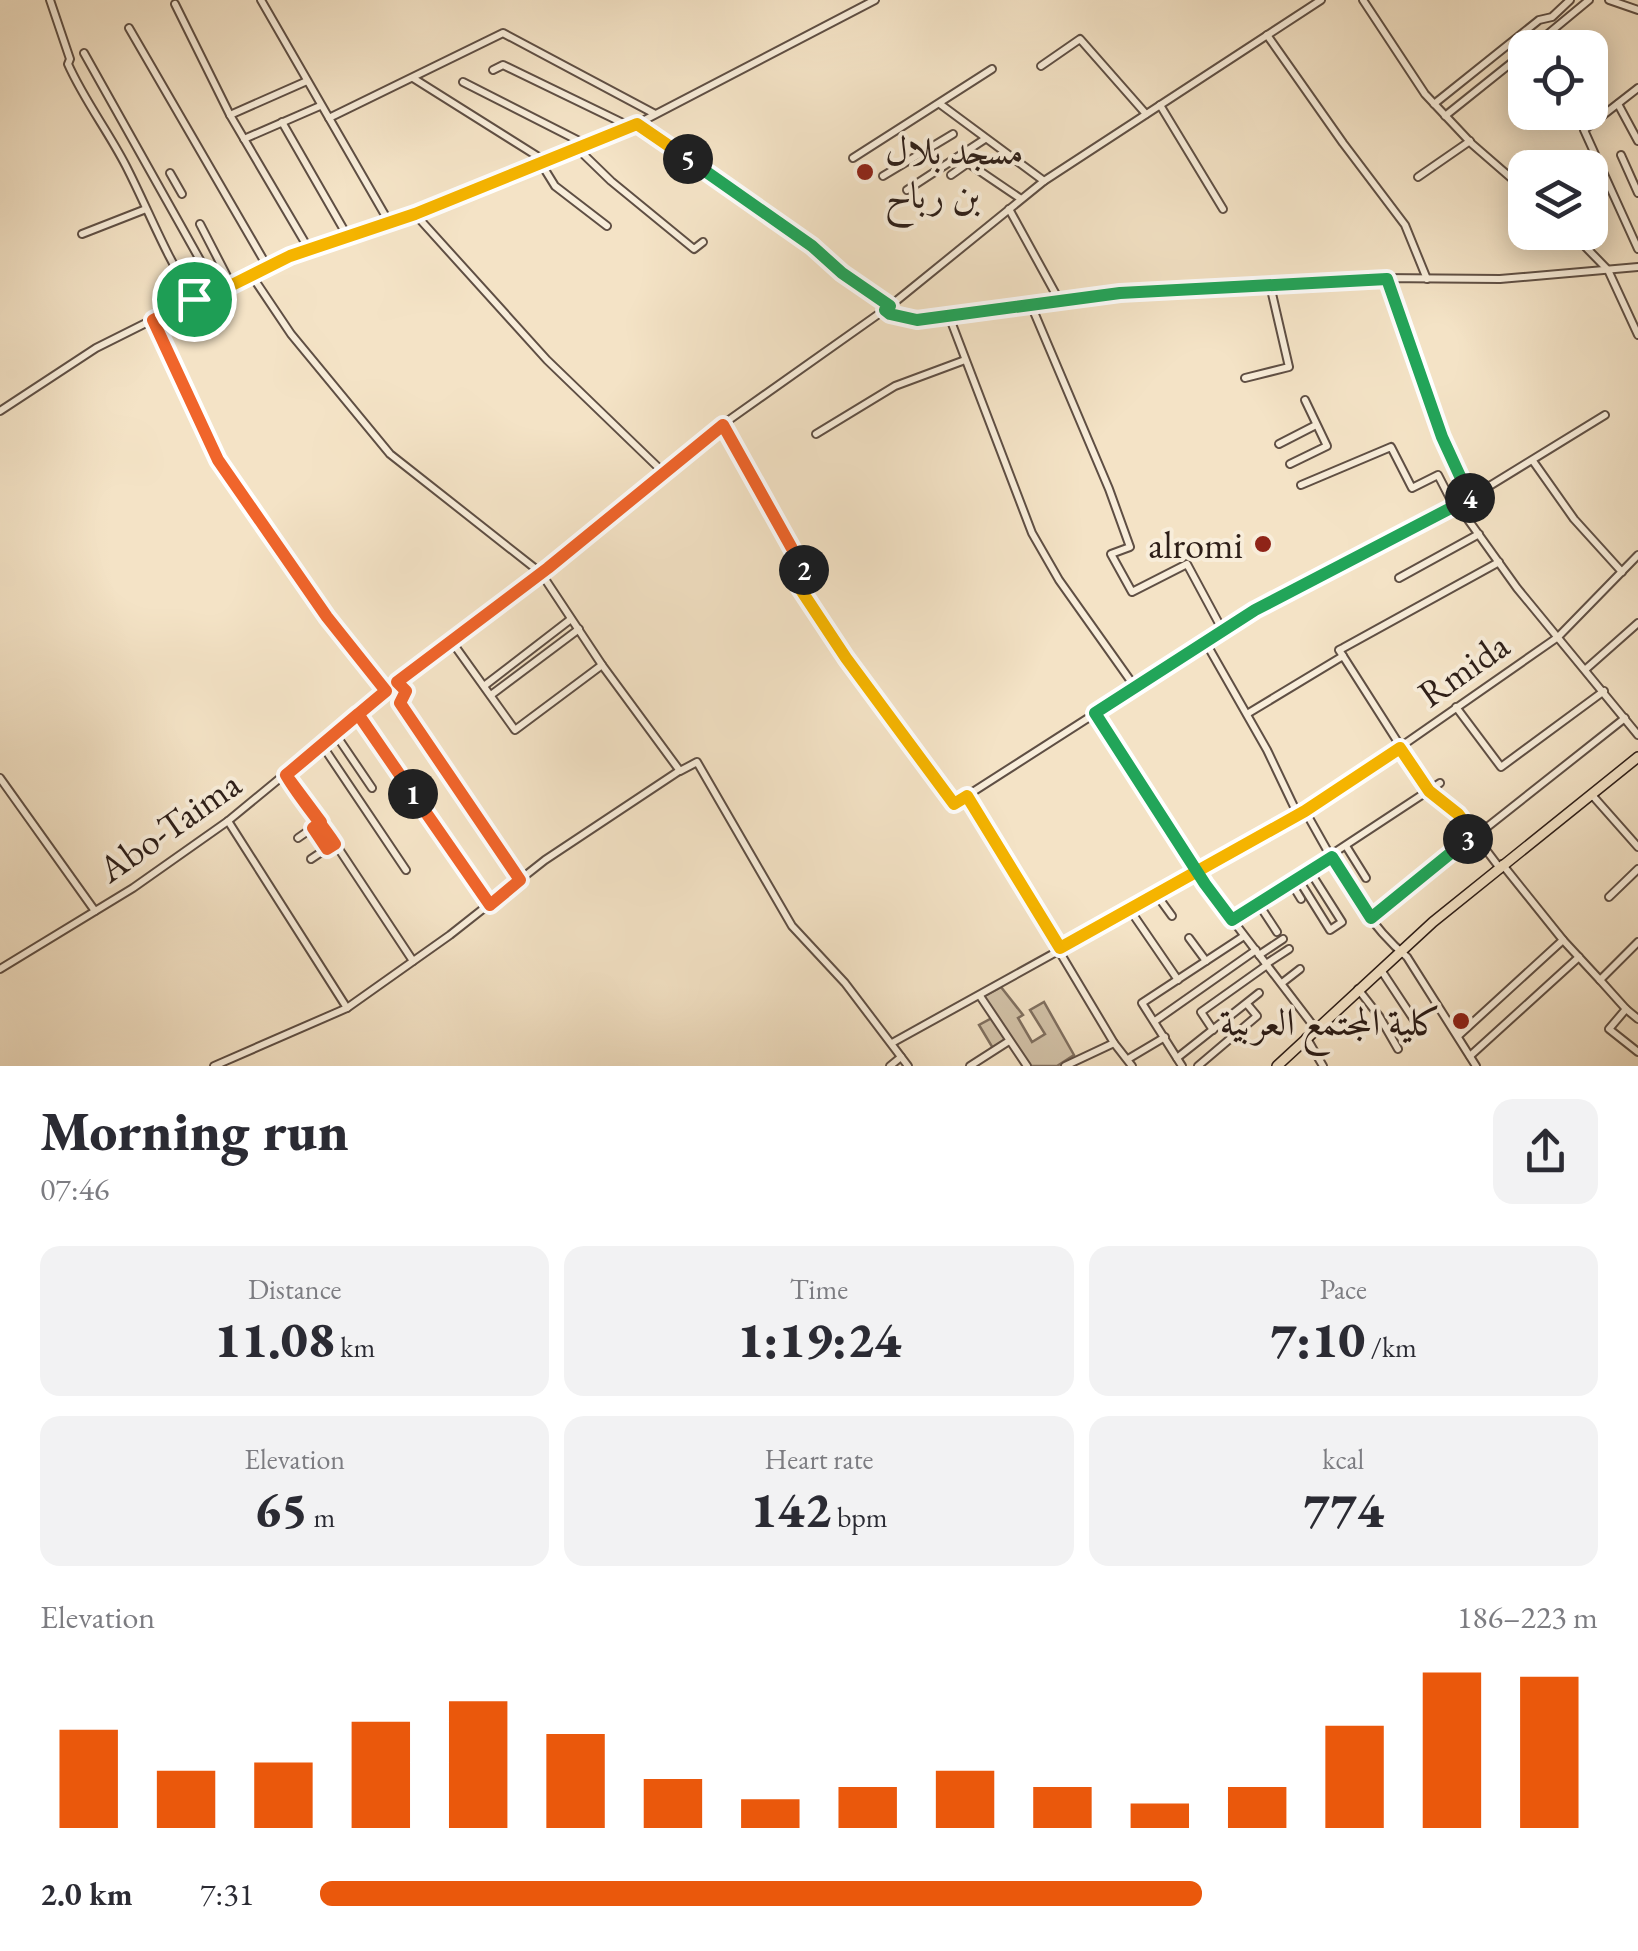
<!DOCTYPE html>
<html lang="en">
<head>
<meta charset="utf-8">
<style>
	body { margin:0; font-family:"EB Garamond",Amiri,serif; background:#f2f2f3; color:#2b2b33; height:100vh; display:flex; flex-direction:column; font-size:38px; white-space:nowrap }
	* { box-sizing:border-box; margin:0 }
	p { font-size:32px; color:#7c7c81 }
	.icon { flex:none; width:55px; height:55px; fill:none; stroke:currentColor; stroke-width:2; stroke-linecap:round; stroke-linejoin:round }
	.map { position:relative; height:1066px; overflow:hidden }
	.details { display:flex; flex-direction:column; background:#fff; flex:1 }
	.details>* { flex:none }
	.buttons { position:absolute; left:1508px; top:30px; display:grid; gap:20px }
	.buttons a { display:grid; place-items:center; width:100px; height:100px; border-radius:20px; background:#fff; box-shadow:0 5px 25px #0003; font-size:50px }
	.pin { position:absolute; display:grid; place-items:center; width:85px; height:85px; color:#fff; margin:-42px; border:5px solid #fff; border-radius:50%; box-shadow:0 2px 10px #0007 }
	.km { position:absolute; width:50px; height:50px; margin:-25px; border-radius:50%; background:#222; color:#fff; font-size:28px; line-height:50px; text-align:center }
	.round { display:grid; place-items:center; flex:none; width:105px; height:105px; border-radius:20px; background:#f2f2f3 }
	.headline { display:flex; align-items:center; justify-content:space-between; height:170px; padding:0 40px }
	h1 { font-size:55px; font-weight:800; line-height:75px }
	.figures { display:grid; grid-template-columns:repeat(3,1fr); gap:15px; height:170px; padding:10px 40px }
	.figures div { display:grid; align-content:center; border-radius:20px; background:#f2f2f3; text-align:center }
	.figures b { font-size:50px; font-weight:800 }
	.figures small { font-size:28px; font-weight:400 }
	.figures p { font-size:28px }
	.chart { height:280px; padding:20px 40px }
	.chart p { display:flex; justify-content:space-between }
	.chart svg { width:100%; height:180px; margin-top:10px; stroke:#ea580c; stroke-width:6 }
	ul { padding:0 40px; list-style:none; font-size:32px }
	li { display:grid; grid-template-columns:160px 120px 1fr; align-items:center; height:75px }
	li i { height:25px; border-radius:12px; background:#ea580c }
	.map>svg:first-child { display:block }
	.green { fill:#d2c2a8; stroke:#807060; stroke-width:2.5 }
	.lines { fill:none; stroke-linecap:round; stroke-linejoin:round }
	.minor-casing { stroke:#5f4f44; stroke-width:10 }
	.major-casing { stroke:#2d1e18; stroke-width:12 }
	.minor { stroke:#f8edda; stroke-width:6 }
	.major { stroke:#f4e3c6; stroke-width:9 }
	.split-1-casing { stroke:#fff; stroke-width:20 }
	.split-2-casing { stroke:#fff; stroke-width:20 }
	.split-3-casing { stroke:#fff; stroke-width:20 }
	.split-4-casing { stroke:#fff; stroke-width:20 }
	.split-5-casing { stroke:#fff; stroke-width:20 }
	.split-6-casing { stroke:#fff; stroke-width:20 }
	.split-1 { stroke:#f0652b; stroke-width:12 }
	.split-2 { stroke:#f0652b; stroke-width:12 }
	.split-3 { stroke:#f5b400; stroke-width:12 }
	.split-4 { stroke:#22a559; stroke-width:12 }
	.split-5 { stroke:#22a559; stroke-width:12 }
	.split-6 { stroke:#f5b400; stroke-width:12 }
	.poi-dot { fill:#8f2418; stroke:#f8edda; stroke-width:4 }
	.labels { text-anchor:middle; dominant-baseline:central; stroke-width:8; stroke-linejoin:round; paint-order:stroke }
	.poi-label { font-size:38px; fill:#2d1e18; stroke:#f8edda; text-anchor:end }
	.street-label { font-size:38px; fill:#2d1e18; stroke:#f8edda }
</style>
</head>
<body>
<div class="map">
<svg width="1638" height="1066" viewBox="0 0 1638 1066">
	<rect width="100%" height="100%" fill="#f4e3c6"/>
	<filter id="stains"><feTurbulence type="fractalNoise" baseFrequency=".002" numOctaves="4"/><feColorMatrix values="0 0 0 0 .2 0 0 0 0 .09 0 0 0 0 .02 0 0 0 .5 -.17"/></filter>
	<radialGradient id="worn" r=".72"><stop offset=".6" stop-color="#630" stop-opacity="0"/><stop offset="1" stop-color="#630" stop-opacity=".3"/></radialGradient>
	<g class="green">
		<polygon points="1001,987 1023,1015 1018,1018 1032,1042 1045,1034 1030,1010 1044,1002 1074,1055 1057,1066 1028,1066 983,997"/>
		<polygon points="992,1018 1005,1039 994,1050 979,1025"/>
	</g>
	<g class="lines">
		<defs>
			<g id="minor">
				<path d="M50,0L70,59L68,64C84,100 108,131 126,166C149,211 166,257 194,299"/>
				<polyline points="261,0 389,222"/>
				<polyline points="1363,0 1425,94 1472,144 1525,190"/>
				<polyline points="1609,0 1638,10"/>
				<polyline points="175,4 230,115 310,251"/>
				<polyline points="129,28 267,266"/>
				<polyline points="1267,35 1343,143 1405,225 1427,279"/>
				<polyline points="1531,48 1589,0"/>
				<polyline points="84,53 218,292"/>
				<polyline points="1041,66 1080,39 1146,114"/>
				<polyline points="493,70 503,65 629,126"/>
				<polyline points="413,78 545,161 542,165 555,186 607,226"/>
				<polyline points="463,82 585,144"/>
				<polyline points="1638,88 1584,130 1638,249"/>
				<polyline points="940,104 1044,181"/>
				<polyline points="1434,104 1539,20 1552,17 1570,0"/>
				<polyline points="1618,104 1638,141"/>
				<polyline points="1160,105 1223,209"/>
				<polyline points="230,115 307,81"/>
				<polyline points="1445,116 1525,52"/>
				<polyline points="329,118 503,33 655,114"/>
				<polyline points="282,122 348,237"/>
				<polyline points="637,124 812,246 842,273 890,306"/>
				<polyline points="244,139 320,106"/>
				<polyline points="578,149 611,181 694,249 703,242"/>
				<polyline points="1621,155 1638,193"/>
				<polyline points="853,158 992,69"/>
				<polyline points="170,173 182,194"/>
				<polyline points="951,175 968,163 1021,199"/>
				<polyline points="883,176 953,134"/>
				<polyline points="1418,177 1470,141"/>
				<polyline points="907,190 985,139"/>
				<polyline points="1009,209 1059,300"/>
				<polyline points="415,214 547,360 663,472"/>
				<polyline points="200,224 231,284"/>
				<polyline points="1571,232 1608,270 1638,335"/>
				<polyline points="82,234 146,209"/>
				<polyline points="252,276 291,334 390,454 541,573 602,665 680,771 697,762 792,926 845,983 908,1066"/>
				<polyline points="1387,280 1442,437 1470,498"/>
				<polyline points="1031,305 1109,489 1130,547 1111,554 1132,592 1187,564 1223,631"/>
				<polyline points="885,309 890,314 917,320 1120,293 1380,278 1500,279 1638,267"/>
				<polyline points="949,316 1032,533 1059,580 1135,687"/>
				<polyline points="153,320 218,460 327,617 386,691"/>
				<polyline points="1245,378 1289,367 1270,285"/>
				<polyline points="0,411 96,348 194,299 218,292 290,256 415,214 637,124 875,0"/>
				<polyline points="723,425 805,573 799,587 846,658 954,804 1255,611 1470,498 1605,415"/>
				<polyline points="816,434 895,386 965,360"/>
				<polyline points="1279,444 1316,425"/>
				<polyline points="1533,461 1574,519 1622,572"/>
				<polyline points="1290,464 1327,446 1305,400"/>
				<polyline points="1301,485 1391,447 1412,488 1438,475 1454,506 1459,507 1517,588 1638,735"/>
				<polyline points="1399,578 1479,534"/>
				<polyline points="452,642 515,730 602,665"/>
				<polyline points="1206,643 1267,750 1298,815"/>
				<polyline points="1343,656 1339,650 1343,648 1499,562"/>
				<polyline points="1586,669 1638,623"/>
				<polyline points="397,682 406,691 400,703 520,880"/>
				<polyline points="484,686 571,619"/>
				<polyline points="491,695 579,629"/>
				<polyline points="1456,707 1501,767 1604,691"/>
				<polyline points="1095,713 1205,884 1315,1028"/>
				<polyline points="358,714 490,905"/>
				<polyline points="1247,714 1343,656 1429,791 1458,813 1499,867"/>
				<polyline points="336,735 372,788"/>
				<polyline points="322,745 406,870"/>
				<polyline points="285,775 321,822 298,838"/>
				<polyline points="0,778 95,911"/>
				<polyline points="1592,795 1638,847"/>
				<polyline points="967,797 1114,1043 1132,1066"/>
				<path d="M1305,811C1334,861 1362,920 1407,957L1476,1066"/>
				<polyline points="228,821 347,1008"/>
				<polyline points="321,822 413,961"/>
				<polyline points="313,828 327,849"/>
				<polyline points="1346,846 1366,878"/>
				<polyline points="311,859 335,843"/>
				<polyline points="1502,864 1563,940"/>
				<polyline points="1297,877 1330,930 1342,922 1309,870"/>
				<polyline points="1290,881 1301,899"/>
				<polyline points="1156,894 1172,916"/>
				<polyline points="1609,897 1638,869"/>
				<polyline points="1258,903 1277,932"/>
				<polyline points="1130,910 1178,980"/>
				<polyline points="1371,919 1625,718"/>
				<polyline points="1232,920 1440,783"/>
				<polyline points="1189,938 1206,961"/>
				<polyline points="1259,955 1283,939"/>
				<polyline points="1266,964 1289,949"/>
				<polyline points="0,969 133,888 228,821 386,691 548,568 712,432 890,306 1044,181 1321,0"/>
				<polyline points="1381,970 1422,1032"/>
				<polyline points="1600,980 1626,1009 1609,1029 1638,1052"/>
				<polyline points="1282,983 1300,969"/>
				<polyline points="1358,989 1379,1016 1398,1049"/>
				<polyline points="980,996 1027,1066"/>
				<polyline points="1626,1009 1638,1019"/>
				<polyline points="1155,1021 1256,950"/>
				<polyline points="1213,1030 1201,1012 1267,965"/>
				<polyline points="1458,1036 1563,940 1600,980 1638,942"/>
				<polyline points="1306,1037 1323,1066"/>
				<polyline points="892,1043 1217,863 1350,782 1558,637 1638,555"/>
				<polyline points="1470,1056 1579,957"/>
				<polyline points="1177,1058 1259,993"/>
				<polyline points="1128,1059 1165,1037"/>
				<polyline points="214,1066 347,1008 450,935 545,860 679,771"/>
				<polyline points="890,1066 901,1057"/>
				<polyline points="970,1066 1009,1041"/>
				<polyline points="1065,1066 1114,1043"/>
				<polyline points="1182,1066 1142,1003 1244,936"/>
				<polyline points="1198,1066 1257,1016 1247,1004"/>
			</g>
			<polyline id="major" points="1277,1066 1433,922 1638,757"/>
		</defs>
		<use href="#minor" class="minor-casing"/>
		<use href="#major" class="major-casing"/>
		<use href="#minor" class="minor"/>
		<use href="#major" class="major"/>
	</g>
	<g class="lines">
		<defs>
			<path id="split-1" d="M194,299L153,320L218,460L327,617L386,691C352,719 319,748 286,775C300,799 319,820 335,844L327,849L313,828L321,822L286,775L358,714L413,794"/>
			<polyline id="split-2" points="413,794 490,905 520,880 400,703 406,691 397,682 548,568 723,425 804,570"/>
			<polyline id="split-3" points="804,570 805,576 799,587 846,658 954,804 967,796 1060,948 1305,811 1400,748 1429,791 1458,814 1474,835 1468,839"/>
			<polyline id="split-4" points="1468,839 1371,918 1332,857 1232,920 1205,884 1095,713 1255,610 1470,498"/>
			<polyline id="split-5" points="688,159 812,246 842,273 890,306 885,310 890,314 917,320 1120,293 1387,279 1442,437 1470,498"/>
			<polyline id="split-6" points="194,299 218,292 290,256 415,214 637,124 688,159"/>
		</defs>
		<use href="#split-1" class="split-1-casing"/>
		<use href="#split-2" class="split-2-casing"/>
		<use href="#split-3" class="split-3-casing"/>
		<use href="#split-4" class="split-4-casing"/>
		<use href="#split-5" class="split-5-casing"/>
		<use href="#split-6" class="split-6-casing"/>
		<use href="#split-1" class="split-1"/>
		<use href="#split-2" class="split-2"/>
		<use href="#split-3" class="split-3"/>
		<use href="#split-4" class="split-4"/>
		<use href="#split-5" class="split-5"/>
		<use href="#split-6" class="split-6"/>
	</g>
	<g class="poi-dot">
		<circle cx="865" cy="172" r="10"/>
		<circle cx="1263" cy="544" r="10"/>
		<circle cx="1461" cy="1021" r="10"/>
	</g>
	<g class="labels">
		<g class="poi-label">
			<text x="885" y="150" text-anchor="start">مسجد بلال<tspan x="885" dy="44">بن رباح</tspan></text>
			<text x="1243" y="544">alromi</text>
			<text x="1441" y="1021">كلية المجتمع العربية</text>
		</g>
		<g class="street-label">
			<text transform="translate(1463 669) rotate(-35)">Rmida</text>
			<text transform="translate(169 826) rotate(-35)">Abo-Taima</text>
		</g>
	</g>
	<rect width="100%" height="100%" filter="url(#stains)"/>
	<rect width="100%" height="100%" fill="url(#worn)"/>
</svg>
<div class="buttons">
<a><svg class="icon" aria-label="locate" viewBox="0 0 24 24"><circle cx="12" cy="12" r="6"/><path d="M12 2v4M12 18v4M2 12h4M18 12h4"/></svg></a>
<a><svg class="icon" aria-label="layers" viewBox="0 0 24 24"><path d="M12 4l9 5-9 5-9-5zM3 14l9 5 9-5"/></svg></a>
</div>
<div class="pin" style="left:194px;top:299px;background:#1e9e55"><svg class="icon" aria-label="arrive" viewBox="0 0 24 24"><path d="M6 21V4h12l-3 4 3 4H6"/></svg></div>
<b class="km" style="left:413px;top:794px">1</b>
<b class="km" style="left:804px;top:570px">2</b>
<b class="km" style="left:1468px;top:839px">3</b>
<b class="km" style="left:1470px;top:498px">4</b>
<b class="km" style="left:688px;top:159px">5</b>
</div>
<section class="details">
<div class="headline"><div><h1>Morning run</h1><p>07:46</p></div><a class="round"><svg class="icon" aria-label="share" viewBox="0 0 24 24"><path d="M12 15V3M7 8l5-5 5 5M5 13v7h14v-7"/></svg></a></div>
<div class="figures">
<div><p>Distance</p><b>11.08<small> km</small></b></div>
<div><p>Time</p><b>1:19:24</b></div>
<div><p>Pace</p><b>7:10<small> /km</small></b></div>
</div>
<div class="figures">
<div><p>Elevation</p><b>65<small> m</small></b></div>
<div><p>Heart rate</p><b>142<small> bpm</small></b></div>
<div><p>kcal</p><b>774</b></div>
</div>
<div class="chart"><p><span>Elevation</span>186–223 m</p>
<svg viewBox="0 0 160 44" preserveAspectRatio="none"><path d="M5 44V20M15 44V30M25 44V28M35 44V18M45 44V13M55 44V21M65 44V32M75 44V37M85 44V34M95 44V30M105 44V34M115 44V38M125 44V34M135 44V19M145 44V6M155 44V7"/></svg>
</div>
<ul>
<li><b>2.0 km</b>7:31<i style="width:69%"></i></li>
</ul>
</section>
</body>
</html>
